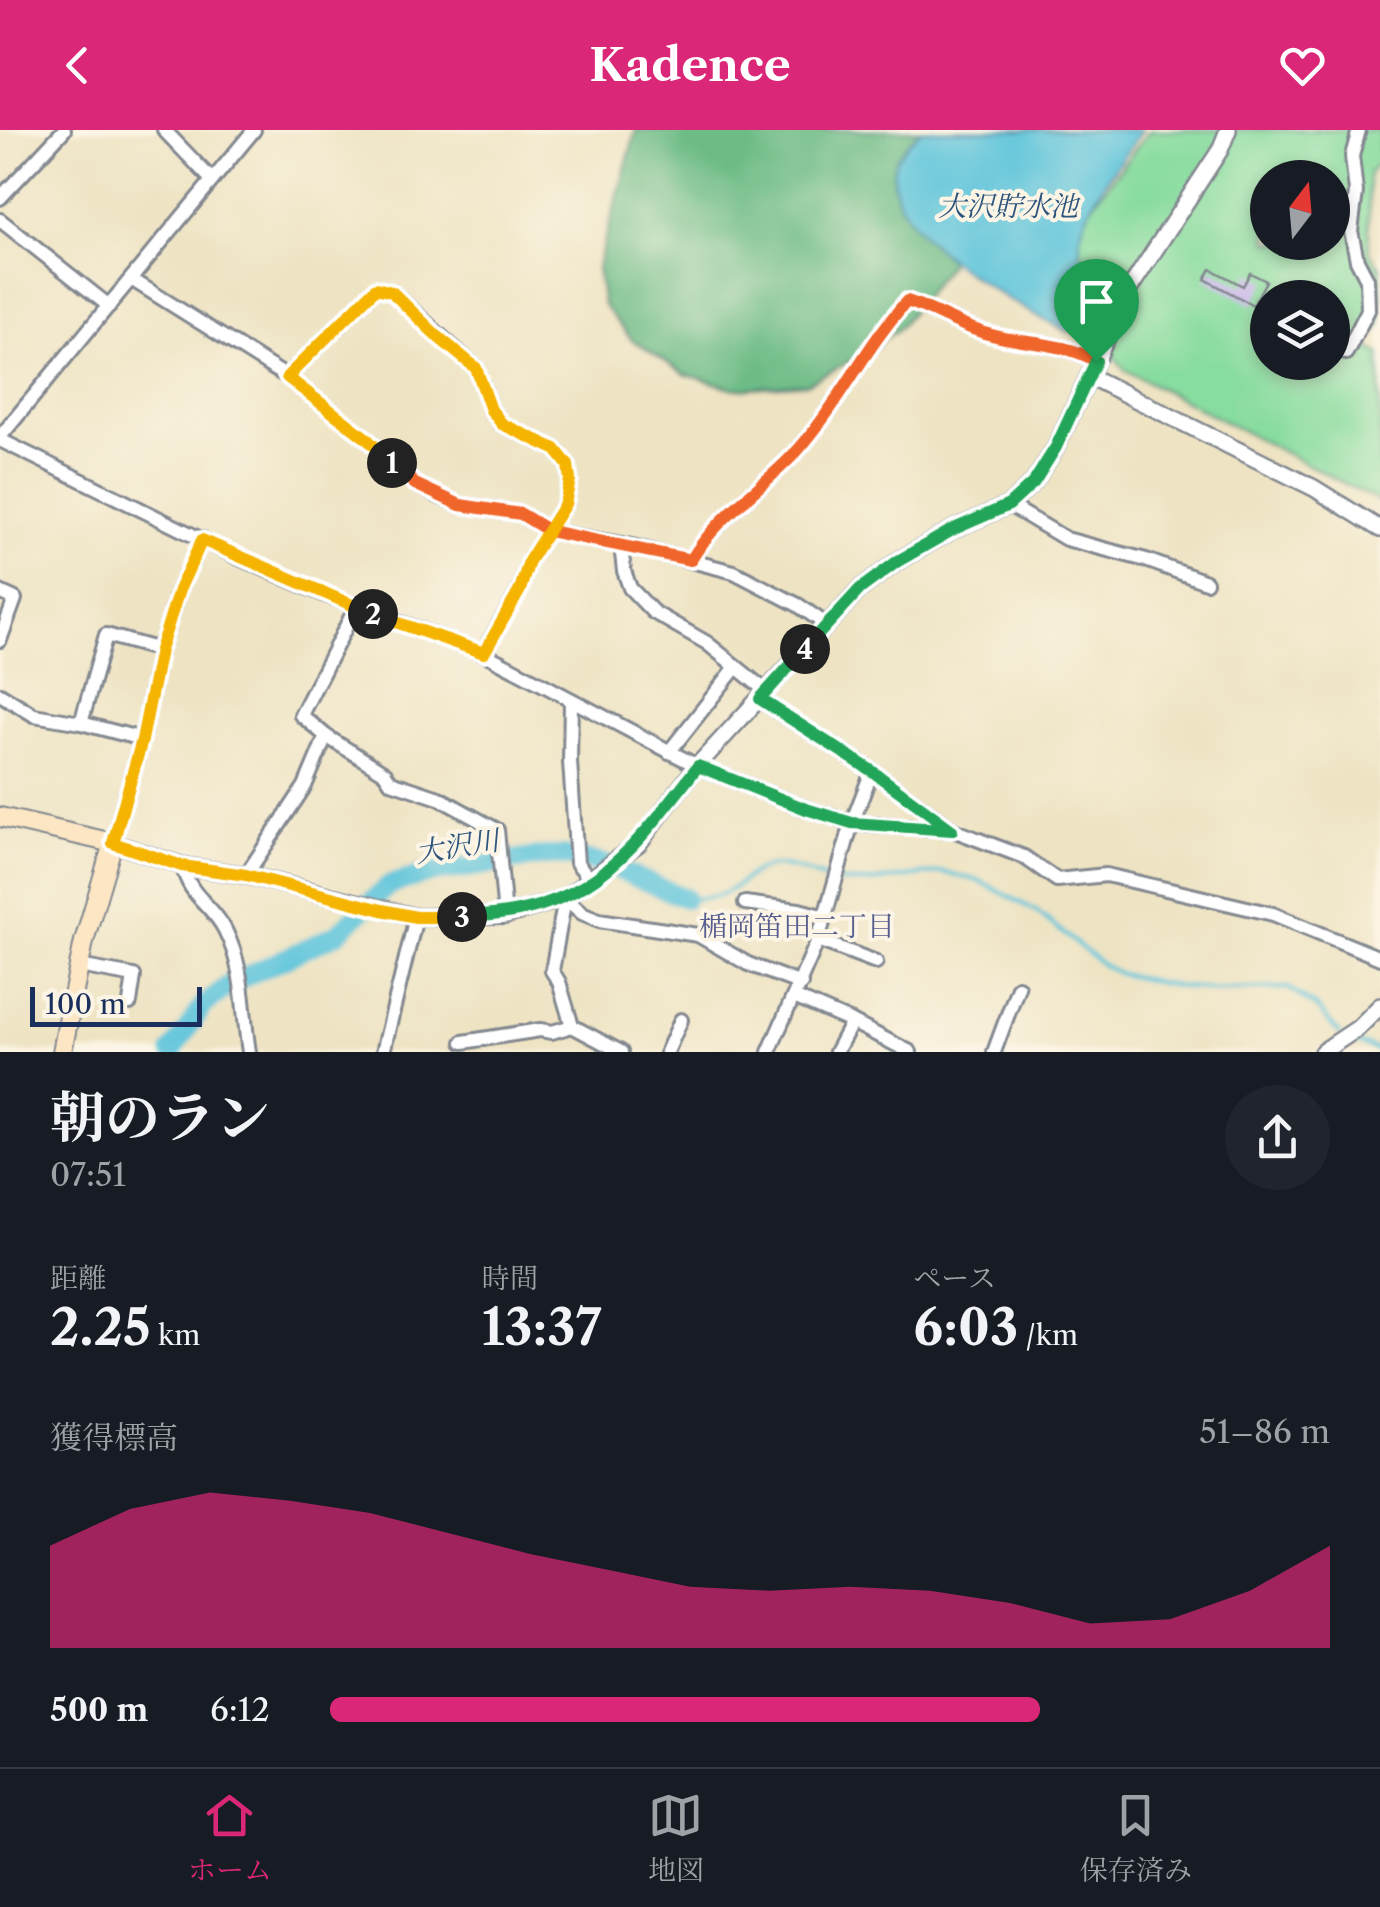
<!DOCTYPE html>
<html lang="ja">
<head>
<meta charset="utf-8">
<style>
	body { margin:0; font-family:"Libre Caslon Text","Noto Serif JP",serif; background:#20242c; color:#f1f3f6; height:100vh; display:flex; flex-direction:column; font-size:38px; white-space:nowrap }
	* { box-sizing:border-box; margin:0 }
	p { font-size:32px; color:#9ea1a6 }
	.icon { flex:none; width:55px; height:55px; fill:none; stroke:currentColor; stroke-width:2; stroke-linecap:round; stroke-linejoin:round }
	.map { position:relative; height:922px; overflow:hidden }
	.side { display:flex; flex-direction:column; background:#171b24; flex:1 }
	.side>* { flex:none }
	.needle { width:65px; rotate:16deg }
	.tools { position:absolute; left:1250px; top:30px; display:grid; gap:20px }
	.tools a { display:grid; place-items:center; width:100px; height:100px; border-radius:50%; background:#171b24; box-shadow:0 5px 15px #0003; font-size:50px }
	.scale { position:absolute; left:30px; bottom:25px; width:172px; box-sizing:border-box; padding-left:10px; border:5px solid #1b2f5e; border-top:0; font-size:28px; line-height:35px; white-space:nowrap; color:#1b2f5e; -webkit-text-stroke:8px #fcf5e5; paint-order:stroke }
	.pin { position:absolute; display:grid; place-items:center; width:85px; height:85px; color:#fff; margin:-102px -42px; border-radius:50% 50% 50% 0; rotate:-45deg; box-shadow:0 0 10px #0007 }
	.pin .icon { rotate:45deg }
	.km { position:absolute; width:50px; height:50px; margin:-25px; border-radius:50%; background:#222; color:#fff; font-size:28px; line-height:50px; text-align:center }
	.round { display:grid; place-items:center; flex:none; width:105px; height:105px; border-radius:52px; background:#20242c }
	.summary { display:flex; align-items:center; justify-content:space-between; height:170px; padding:0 50px }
	h1 { font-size:55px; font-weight:700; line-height:75px }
	.stats { display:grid; grid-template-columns:repeat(3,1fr); gap:15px; height:170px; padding:10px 50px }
	.stats div { display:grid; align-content:center }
	.stats b { font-size:50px; font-weight:700 }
	.stats small { font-size:28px; font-weight:400 }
	.stats p { font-size:28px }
	.chart { height:280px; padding:20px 50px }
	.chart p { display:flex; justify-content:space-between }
	.chart svg { width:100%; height:180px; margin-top:10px; fill:#db2777; opacity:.7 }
	ul { padding:0 50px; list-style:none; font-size:32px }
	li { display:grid; grid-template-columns:160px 120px 1fr; align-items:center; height:75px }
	li i { height:25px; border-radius:12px; background:#db2777 }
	header { display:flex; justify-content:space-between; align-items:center; height:130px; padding:0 50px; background:#db2777; color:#fff; font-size:45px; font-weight:700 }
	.tabs { display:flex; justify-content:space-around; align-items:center; height:140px; border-top:2px solid #363941; background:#171b24; font-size:28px; color:#9ea1a6 }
	.tabs a { display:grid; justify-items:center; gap:5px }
	.tabs .current { color:#db2777 }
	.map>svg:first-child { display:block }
	.green { fill:#87dc9f; stroke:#51867e; stroke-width:2.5; fill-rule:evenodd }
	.forest { fill:#6dbc86; stroke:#447672; stroke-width:2.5 }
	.water { fill:#5ec5db; stroke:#3c7a9c; stroke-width:2.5 }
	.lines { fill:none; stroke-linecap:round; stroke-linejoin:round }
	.stream { stroke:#5ec5db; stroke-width:4 }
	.river { stroke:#5ec5db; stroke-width:20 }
	.building { fill:#c7b6ea }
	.minor-casing { stroke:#848990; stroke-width:18 }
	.tertiary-casing { stroke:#848990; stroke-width:20 }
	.secondary-casing { stroke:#848990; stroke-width:22 }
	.minor { stroke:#fff; stroke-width:12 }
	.tertiary { stroke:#fff; stroke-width:15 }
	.secondary { stroke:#fce6c4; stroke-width:18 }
	.split-1-casing { stroke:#fff; stroke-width:20 }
	.split-2-casing { stroke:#fff; stroke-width:20 }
	.split-3-casing { stroke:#fff; stroke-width:20 }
	.split-4-casing { stroke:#fff; stroke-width:20 }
	.split-5-casing { stroke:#fff; stroke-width:20 }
	.split-1 { stroke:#f0652b; stroke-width:12 }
	.split-2 { stroke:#f5b400; stroke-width:12 }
	.split-3 { stroke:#f5b400; stroke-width:12 }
	.split-4 { stroke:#22a559; stroke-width:12 }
	.split-5 { stroke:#22a559; stroke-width:12 }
	.labels { text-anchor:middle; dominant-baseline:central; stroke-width:8; stroke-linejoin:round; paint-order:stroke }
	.water-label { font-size:28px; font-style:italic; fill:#2c547d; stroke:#fcf5e5 }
	.neighbourhood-label { font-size:28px; fill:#575e8f; stroke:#fcf5e5 }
</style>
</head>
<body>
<header><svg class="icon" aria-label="back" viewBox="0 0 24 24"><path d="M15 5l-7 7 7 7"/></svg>Kadence<svg class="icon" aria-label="heart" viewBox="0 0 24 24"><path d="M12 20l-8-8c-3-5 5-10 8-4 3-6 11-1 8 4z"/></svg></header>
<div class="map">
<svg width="1380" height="922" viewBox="0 0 1380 922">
	<rect width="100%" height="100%" fill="#fcf5e5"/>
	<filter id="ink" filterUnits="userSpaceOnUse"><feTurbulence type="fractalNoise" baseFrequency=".01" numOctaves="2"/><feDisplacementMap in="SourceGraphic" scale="20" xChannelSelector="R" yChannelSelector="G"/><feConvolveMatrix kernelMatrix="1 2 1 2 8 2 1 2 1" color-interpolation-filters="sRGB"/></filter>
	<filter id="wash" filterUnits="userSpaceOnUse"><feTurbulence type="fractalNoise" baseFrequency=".0048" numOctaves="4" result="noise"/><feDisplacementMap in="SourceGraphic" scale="40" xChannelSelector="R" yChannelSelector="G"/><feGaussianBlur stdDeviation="2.25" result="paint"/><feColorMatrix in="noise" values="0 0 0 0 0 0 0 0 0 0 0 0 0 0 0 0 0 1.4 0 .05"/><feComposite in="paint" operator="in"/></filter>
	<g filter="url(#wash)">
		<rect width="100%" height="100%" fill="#eee3c2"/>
		<path class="green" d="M1150,0H1380V32L1369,43V121L1380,137V194L1367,216L1380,224V372L1125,240L1085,194L1073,113L1087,82ZM1268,48H1332V112H1268ZM1268,168H1332V232H1268Z"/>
		<polygon class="forest" points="636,0 982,0 949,134 898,199 868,222 806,254 735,259 685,244 632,210 603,175 597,138"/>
		<path class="water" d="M921,0H1142C1123,29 1081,77 1080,111C1079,140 1093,149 1082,181L1091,190L1081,204L1070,199L1068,202C1020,178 871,99 896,30C900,20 914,8 921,0Z"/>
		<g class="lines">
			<g class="stream">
				<polyline points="839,752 871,752 942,742 980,751 1036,781 1104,836 1120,844 1175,856 1217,860 1288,858 1316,877 1339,903"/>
				<path d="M685,768C741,773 741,738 775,736C792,735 813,745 830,750"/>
				<polyline points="1352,911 1380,921"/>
			</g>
			<polyline class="river" points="172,922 203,876 230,854 337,804 389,755 426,744 545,726 565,726 604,734 685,768"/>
		</g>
		<g id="blocks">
			<polygon class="building" points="1211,139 1243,156 1250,143 1266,151 1253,175 1205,149"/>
		</g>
	</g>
	<g filter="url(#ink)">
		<use href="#blocks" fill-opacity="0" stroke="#848990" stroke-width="2.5"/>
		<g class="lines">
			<defs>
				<g id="minor">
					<polyline points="164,0 212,50"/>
					<polyline points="0,68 64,0"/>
					<polyline points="0,90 109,176"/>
					<polyline points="131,149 287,247 366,308 415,354 438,366 460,375 521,384 549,401 628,415 734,442 798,475 827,495"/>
					<polyline points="1346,223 1368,180 1367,149 1357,130 1351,101 1356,62 1352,26 1359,0"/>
					<polyline points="287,247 376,158 392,162 476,238 491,279 501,294 555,319 568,335 570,350 565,374 529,431 520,459 483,523"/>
					<polyline points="0,307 254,0"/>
					<polyline points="0,310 237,427 323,464 483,523 697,636 807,679 852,693 953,700"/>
					<polyline points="1009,375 1066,409 1146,430 1206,452"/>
					<polyline points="621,415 624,441 630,458 653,482 707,513 766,561"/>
					<path d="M691,430C718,386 763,358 798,320C840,273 865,217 907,171C935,180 959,196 988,204C1025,215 1062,211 1096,231"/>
					<polyline points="0,462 15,469 0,510"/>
					<polyline points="356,477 301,585 326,606 385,643 391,652 439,668 497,700 505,786"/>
					<polyline points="0,564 34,585 81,593 142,609"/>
					<polyline points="759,569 872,641 953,700 1024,727 1057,750 1106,745 1273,784 1380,828"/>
					<polyline points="571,571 570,632 577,733 591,750"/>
					<polyline points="81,593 106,505 160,520"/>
					<polyline points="669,622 736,537"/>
					<polyline points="113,713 142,609 160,520 179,459 203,409"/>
					<path d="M183,736C189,767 212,774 225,800C245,840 242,879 249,922"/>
					<polyline points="246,745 305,656 326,606"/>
					<polyline points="745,773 799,780 825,787"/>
					<polyline points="818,810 876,832"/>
					<polyline points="79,836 134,846 130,873"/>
					<polyline points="794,867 852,892 836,922"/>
					<polyline points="852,892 910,922"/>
					<polyline points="463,912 540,900 552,902 572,896"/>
					<polyline points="383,922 416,787"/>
					<polyline points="621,922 572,896 559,852 552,841 565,768 582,783 599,790 698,805 748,834 801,854"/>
					<polyline points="667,922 681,890"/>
					<polyline points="769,922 818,810 852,693 872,641"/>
					<polyline points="994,922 1018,857"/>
				</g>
				<g id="tertiary">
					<polyline points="1089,246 1314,358 1380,399"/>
					<polyline points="113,713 183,736 246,745 416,787 505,786 565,768 639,713 697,636 860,459 898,431 954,399 1009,375 1034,352 1056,317 1130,158 1220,20 1228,0"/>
					<polyline points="1322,922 1358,898 1380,876"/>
				</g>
				<polyline id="secondary" points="0,687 113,713 84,811 62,922"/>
			</defs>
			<use href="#minor" class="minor-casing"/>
			<use href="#tertiary" class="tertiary-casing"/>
			<use href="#secondary" class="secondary-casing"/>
			<use href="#minor" class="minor"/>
			<use href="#tertiary" class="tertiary"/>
			<use href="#secondary" class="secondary"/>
		</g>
	</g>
	<g class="lines" filter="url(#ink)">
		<defs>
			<path id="split-1" d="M392,333L415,354L460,375L521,384L549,401L691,430C718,385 763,358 798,320C840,273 865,217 907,171C935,180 959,196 988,204C1025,215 1062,211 1096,231"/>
			<polyline id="split-2" points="373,484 484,523 520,460 529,431 565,374 570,350 568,335 555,319 502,294 491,280 476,238 437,206 392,162 376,158 287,247 366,308 392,333"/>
			<polyline id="split-3" points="373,484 202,410 179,460 160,520 142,610 113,713 182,736 246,745 382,780 416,787 462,787"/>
			<path id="split-4" d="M462,787C588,783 626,729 698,636L806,679L852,693L952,700L872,641L760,569L805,519"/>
			<polyline id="split-5" points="805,519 860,459 898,431 954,399 1009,375 1034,352 1056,317 1096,231"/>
		</defs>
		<use href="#split-1" class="split-1-casing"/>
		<use href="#split-2" class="split-2-casing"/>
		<use href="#split-3" class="split-3-casing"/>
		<use href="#split-4" class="split-4-casing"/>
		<use href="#split-5" class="split-5-casing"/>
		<use href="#split-1" class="split-1"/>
		<use href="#split-2" class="split-2"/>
		<use href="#split-3" class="split-3"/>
		<use href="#split-4" class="split-4"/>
		<use href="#split-5" class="split-5"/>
	</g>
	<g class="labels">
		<g class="water-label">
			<text x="1008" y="76">大沢貯水池</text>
			<text transform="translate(457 716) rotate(-9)">大沢川</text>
		</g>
		<g class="neighbourhood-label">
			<text x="797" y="796">楯岡笛田二丁目</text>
		</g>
	</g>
</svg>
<div class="tools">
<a><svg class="needle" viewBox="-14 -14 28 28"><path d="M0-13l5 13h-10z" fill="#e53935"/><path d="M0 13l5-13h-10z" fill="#9ea1a6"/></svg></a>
<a><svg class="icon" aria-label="layers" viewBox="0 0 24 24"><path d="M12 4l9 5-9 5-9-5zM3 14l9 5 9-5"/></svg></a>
</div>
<div class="scale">100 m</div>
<div class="pin" style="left:1096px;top:231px;background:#1e9e55"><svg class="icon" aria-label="arrive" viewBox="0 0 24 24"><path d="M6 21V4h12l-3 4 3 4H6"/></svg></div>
<b class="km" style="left:392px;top:333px">1</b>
<b class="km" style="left:373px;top:484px">2</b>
<b class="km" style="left:462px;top:787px">3</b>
<b class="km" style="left:805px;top:519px">4</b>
</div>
<section class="side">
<div class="summary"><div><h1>朝のラン</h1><p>07:51</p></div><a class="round"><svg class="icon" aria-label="share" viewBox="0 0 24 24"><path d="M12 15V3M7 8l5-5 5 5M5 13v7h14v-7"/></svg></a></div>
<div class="stats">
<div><p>距離</p><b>2.25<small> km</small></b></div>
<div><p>時間</p><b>13:37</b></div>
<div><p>ペース</p><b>6:03<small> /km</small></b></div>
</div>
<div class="chart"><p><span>獲得標高</span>51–86 m</p>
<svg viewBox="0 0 160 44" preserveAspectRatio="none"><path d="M0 44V19L10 10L20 6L30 8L40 11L50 16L60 21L70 25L80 29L90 30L100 29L110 30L120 33L130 38L140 37L150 30L160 19V44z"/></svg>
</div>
<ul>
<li><b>500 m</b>6:12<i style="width:71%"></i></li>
</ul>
</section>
<nav class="tabs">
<a class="current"><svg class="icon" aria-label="home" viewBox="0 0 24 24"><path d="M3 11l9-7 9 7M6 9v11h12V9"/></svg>ホーム</a>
<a><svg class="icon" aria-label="map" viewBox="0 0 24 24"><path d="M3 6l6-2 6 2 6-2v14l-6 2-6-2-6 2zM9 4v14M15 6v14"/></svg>地図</a>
<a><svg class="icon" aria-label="saved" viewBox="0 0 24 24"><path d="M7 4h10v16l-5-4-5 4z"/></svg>保存済み</a>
</nav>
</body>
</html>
